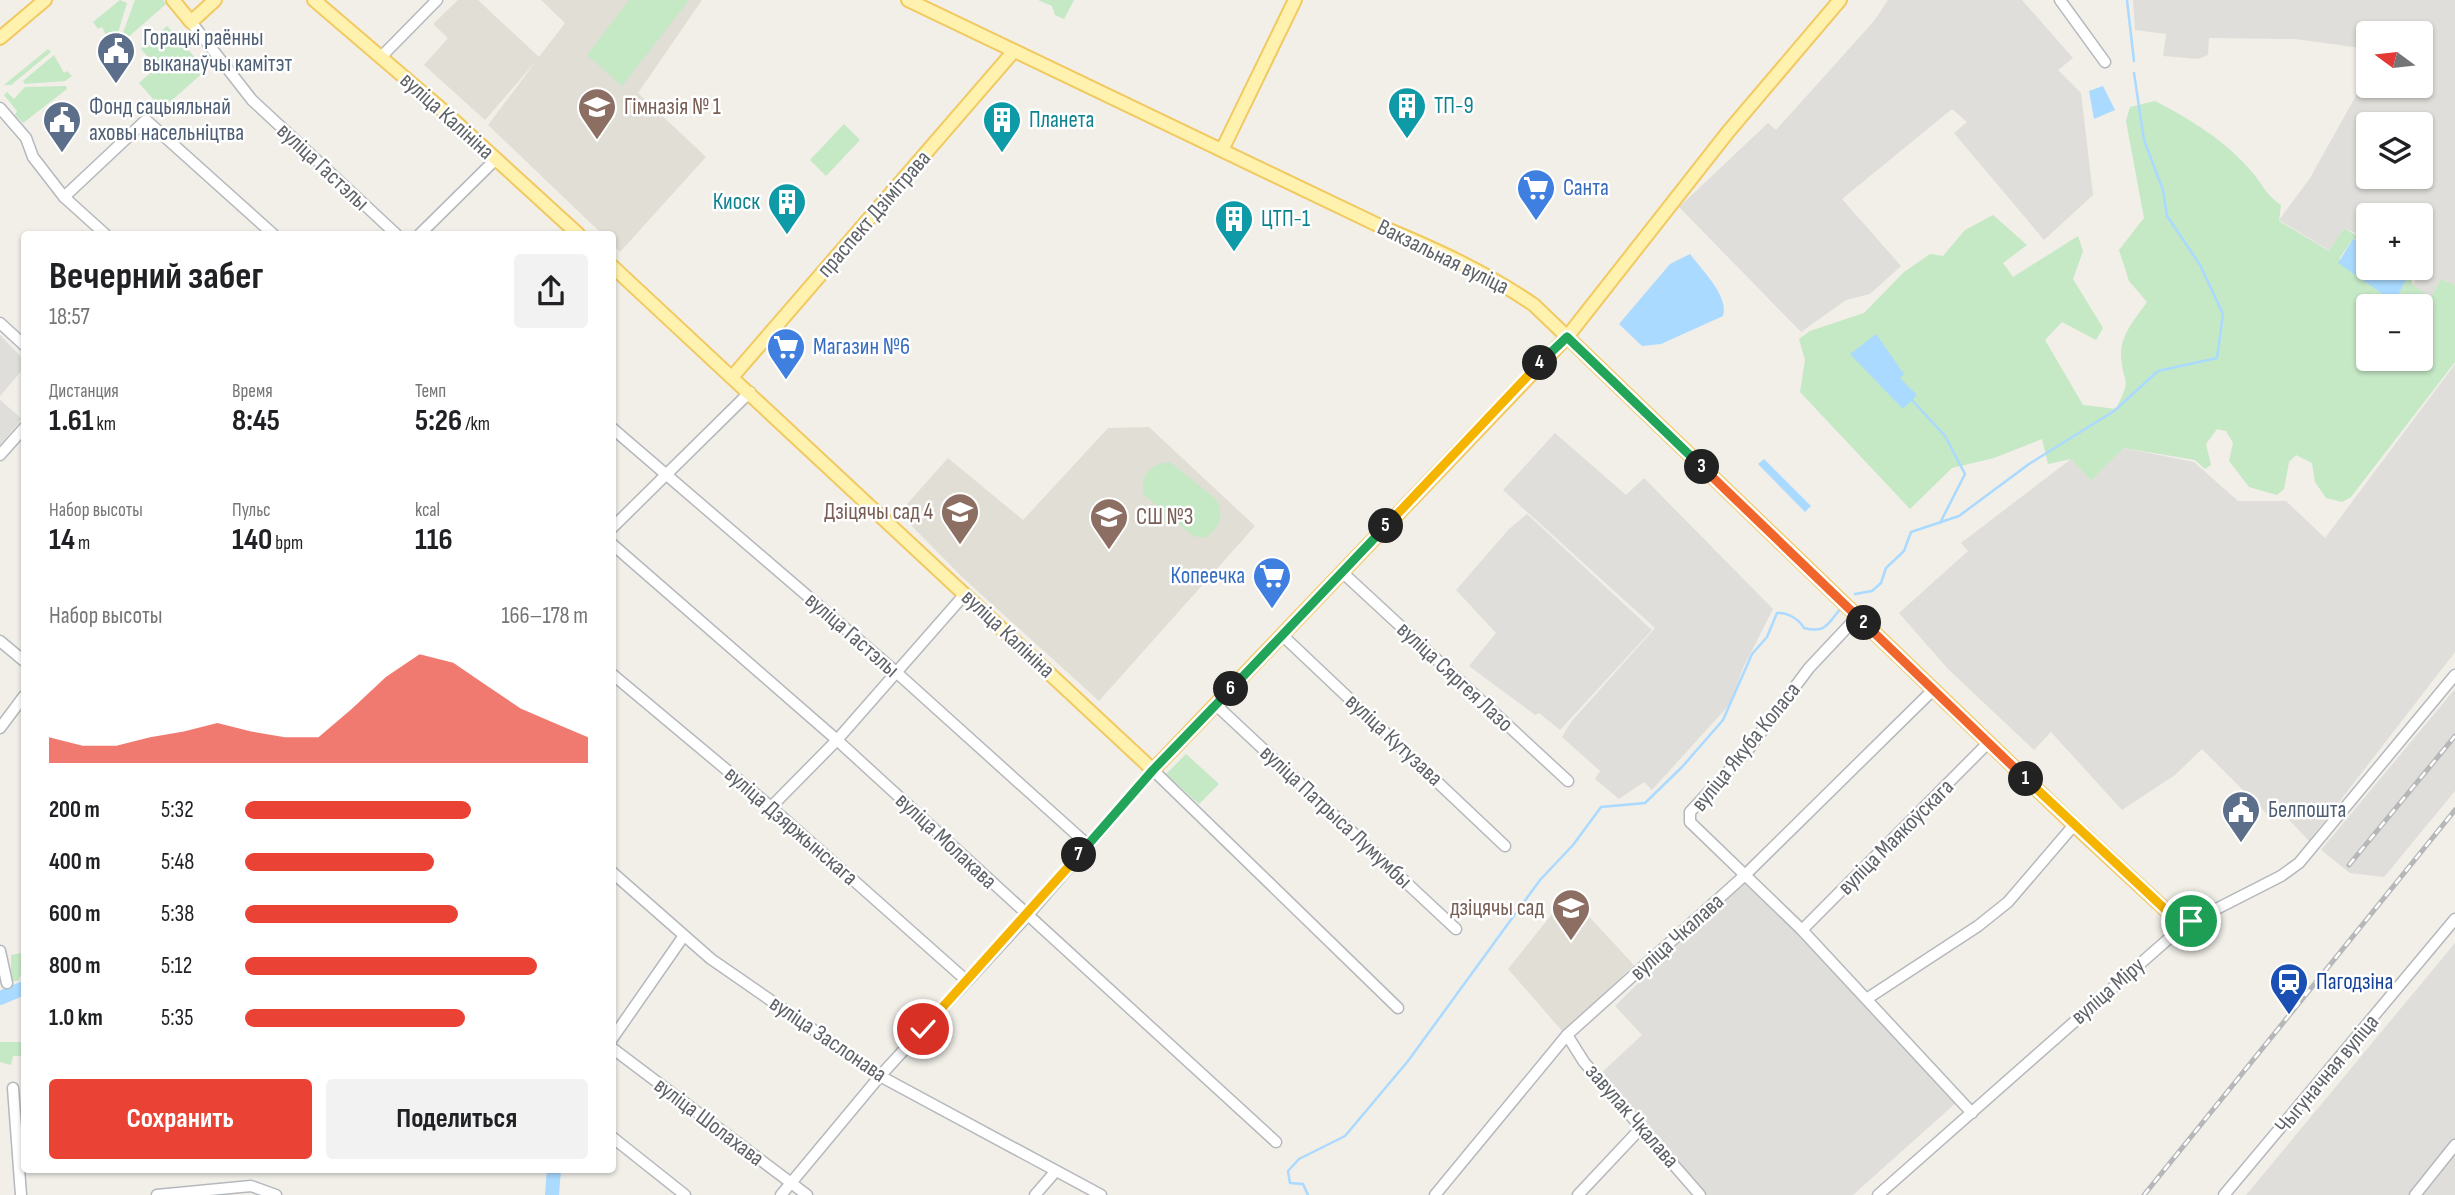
<!DOCTYPE html>
<html lang="ru">
<head>
<meta charset="utf-8">
<style>
	body { margin:0; font-family:"Sofia Sans Condensed",sans-serif; background:#f2f2f2; color:#202124; height:100vh; display:flex; flex-direction:column; font-size:26px; white-space:nowrap }
	* { box-sizing:border-box; margin:0 }
	p { font-size:23px; color:#757577 }
	.icon { flex:none; width:38px; height:38px; fill:none; stroke:currentColor; stroke-width:2; stroke-linecap:round; stroke-linejoin:round }
	.map { position:relative; flex:1; overflow:hidden }
	.panel { position:absolute; left:21px; top:231px; width:595px; height:942px; display:flex; flex-direction:column; background:#fff; border-radius:7px; box-shadow:0 2px 5px #0004 }
	.panel>* { flex:none }
	.needle { width:46px; rotate:285deg }
	.buttons { position:absolute; left:2356px; top:21px; display:grid; gap:14px }
	.buttons a { display:grid; place-items:center; width:77px; height:77px; border-radius:7px; background:#fff; box-shadow:0 2px 5px #0004; font-size:35px }
	.pin { position:absolute; display:grid; place-items:center; width:60px; height:60px; color:#fff; margin:-30px; border:4px solid #fff; border-radius:50%; box-shadow:0 2px 7px #0007 }
	.km { position:absolute; width:35px; height:35px; margin:-18px; border-radius:50%; background:#222; color:#fff; font-size:19px; line-height:35px; text-align:center }
	.round { display:grid; place-items:center; flex:none; width:74px; height:74px; border-radius:7px; background:#f2f2f2 }
	.head { display:flex; align-items:center; justify-content:space-between; height:119px; padding:0 28px }
	h1 { font-size:38px; font-weight:700; line-height:52px }
	.metrics { display:grid; grid-template-columns:repeat(3,1fr); gap:10px; height:119px; padding:7px 28px }
	.metrics div { display:grid; align-content:center }
	.metrics b { font-size:30px; font-weight:700 }
	.metrics small { font-size:19px; font-weight:400 }
	.metrics p { font-size:19px }
	.chart { height:196px; padding:14px 28px }
	.chart p { display:flex; justify-content:space-between }
	.chart svg { width:100%; height:126px; margin-top:7px; fill:#ea4335; opacity:.7 }
	.action { display:flex; gap:14px; margin-top:auto; padding:14px 28px }
	.action a { flex:1; height:80px; border-radius:7px; background:#ea4335; color:#fff; font-size:28px; font-weight:700; line-height:80px; text-align:center }
	.action a+a { background:#f2f2f2; color:#202124 }
	ul { padding:0 28px; list-style:none; font-size:23px }
	li { display:grid; grid-template-columns:112px 84px 1fr; align-items:center; height:52px }
	li i { height:18px; border-radius:9px; background:#ea4335 }
	.map>svg:first-child { display:block }
	.industrial { fill:#e0deda; fill-rule:evenodd }
	.education { fill:#e1ded6 }
	.green { fill:#c5e8c5; fill-rule:evenodd }
	.water { fill:#aadaff }
	.lines { fill:none; stroke-linecap:round; stroke-linejoin:round }
	.stream { stroke:#aadaff; stroke-width:2.5 }
	.river { stroke:#aadaff; stroke-width:14 }
	.minor-casing { stroke:#b5b8bc; stroke-width:13 }
	.major-casing { stroke:#f2c960; stroke-width:16 }
	.minor { stroke:#fff; stroke-width:10 }
	.major { stroke:#fff2af; stroke-width:12 }
	.rail-casing { stroke:#b6b7b8; stroke-width:5 }
	.rail { stroke:#fff; stroke-width:2.5; stroke-dasharray:8; stroke-linecap:butt }
	.split-1-casing { stroke:#fff; stroke-width:14 }
	.split-2-casing { stroke:#fff; stroke-width:14 }
	.split-3-casing { stroke:#fff; stroke-width:14 }
	.split-4-casing { stroke:#fff; stroke-width:14 }
	.split-5-casing { stroke:#fff; stroke-width:14 }
	.split-6-casing { stroke:#fff; stroke-width:14 }
	.split-7-casing { stroke:#fff; stroke-width:14 }
	.split-8-casing { stroke:#fff; stroke-width:14 }
	.split-1 { stroke:#f5b400; stroke-width:9 }
	.split-2 { stroke:#f0652b; stroke-width:9 }
	.split-3 { stroke:#f0652b; stroke-width:9 }
	.split-4 { stroke:#22a559; stroke-width:9 }
	.split-5 { stroke:#f5b400; stroke-width:9 }
	.split-6 { stroke:#22a559; stroke-width:9 }
	.split-7 { stroke:#22a559; stroke-width:9 }
	.split-8 { stroke:#f5b400; stroke-width:9 }
	.labels { text-anchor:middle; dominant-baseline:central; stroke-width:5; stroke-linejoin:round; paint-order:stroke }
	.service-label { font-size:23px; fill:#4e5e75; stroke:#fff; text-anchor:start }
	.culture-label { font-size:23px; fill:#0d838f; stroke:#fff; text-anchor:start }
	.education-label { font-size:23px; fill:#785e54; stroke:#fff; text-anchor:start }
	.street-label { font-size:23px; fill:#5f6368; stroke:#fff }
	.shop-label { font-size:23px; fill:#366cbe; stroke:#fff; text-anchor:start }
	.transit-label { font-size:23px; fill:#164399; stroke:#fff; text-anchor:start }
</style>
</head>
<body>
<div class="map">
<svg width="2455" height="1195" viewBox="0 0 2455 1195">
	<rect width="100%" height="100%" fill="#f1efe8"/>
	<g class="industrial">
		<polygon points="1888,0 2022,0 2073,58 2058,70 2081,93 2093,195 2044,240 1954,133 1967,122 1952,109 1842,199 1901,266 1870,294 1846,300 1801,332 1679,207 1768,123 1776,130 1874,21"/>
		<path d="M2133,0H2455V285L2441,279L2431,297L2413,285L2424,266L2420,263V215H2368V239L2344,228L2330,251L2279,220L2310,178L2368,74V86H2420V33H2368V49L2295,39L2209,38L2208,55L2198,59L2163,56L2166,34L2135,30ZM2368,124H2420V177H2368Z"/>
		<polygon points="0,335 24,360 24,368 0,396"/>
		<polygon points="2455,364 2455,652 2309,841 2279,809 2270,817 2202,749 2175,775 2122,810 2051,732 2034,750 1947,668 1899,613 1968,551 1961,543 2071,459 2091,481 2124,448 2194,462 2238,501 2286,501 2325,538"/>
		<polygon points="0,400 22,419 0,445"/>
		<polygon points="1555,433 1626,495 1644,478 1773,609 1743,668 1730,704 1652,790 1644,782 1619,799 1595,779 1600,771 1562,737 1571,722 1655,628 1503,490"/>
		<polygon points="1527,514 1652,630 1560,730 1539,713 1535,715 1469,666 1496,633 1456,590 1509,529"/>
		<polygon points="2455,689 2455,791 2384,877 2350,873 2321,850"/>
		<polygon points="1745,878 1958,1101 1853,1195 1704,1195 1598,1076 1642,1035 1615,1006"/>
		<polygon points="2455,943 2455,1195 2246,1195 2329,1095"/>
	</g>
	<g class="education">
		<polygon points="458,0 478,0 539,57 565,23 541,0 702,0 638,93 706,157 620,252 613,245 612,234 602,234 488,125 537,60 485,120 424,65 448,38 433,24"/>
		<polygon points="1149,427 1255,526 1099,701 961,576 899,513 948,458 1023,520 1108,428"/>
		<polygon points="1568,894 1634,965 1563,1032 1508,969"/>
	</g>
	<g class="green">
		<polygon points="120,0 127,3 116,39 110,43 102,27 98,29 93,22"/>
		<polygon points="135,0 163,0 166,4 126,39 121,38"/>
		<polygon points="629,0 689,0 622,86 587,55"/>
		<polygon points="1038,0 1074,0 1064,19 1055,15 1052,6"/>
		<polygon points="167,26 206,70 162,109 139,83 157,67 141,49"/>
		<polygon points="48,49 51,52 11,85 4,85"/>
		<polygon points="54,55 64,73 67,71 72,76 65,81 25,84 23,81"/>
		<polygon points="66,86 67,89 23,123 15,115 17,111 4,95 7,92 14,99 25,87"/>
		<path d="M2155,101C2190,119 2226,141 2252,172C2263,185 2266,195 2281,205L2279,221L2329,251L2344,228L2362,239H2353L2339,259L2398,294L2409,274L2413,285L2431,297L2441,279L2455,285V362L2351,497L2342,502L2326,498L2315,482L2312,463L2296,455L2289,462L2284,489L2277,495L2249,487L2229,461L2233,443L2226,431L2217,429L2206,444L2211,465L2205,469L2195,460L2124,448L2091,481L2071,459L2048,464L2042,439L1994,458L1952,468L1910,509L1800,392L1805,360L1799,339L1810,331L1864,313L1904,272L1930,254L1943,256L1965,230L1993,215L2027,245L2003,263L2013,277L2078,236L2083,251L2073,279L2103,328L2096,340L2062,322L2045,340L2083,405L2116,409C2133,375 2123,387 2121,356C2120,335 2136,318 2147,302L2129,281L2119,250L2144,218L2126,121L2130,107ZM2368,306H2420V359H2368Z"/>
		<polygon points="844,124 860,140 826,176 810,160"/>
		<path d="M1170,462L1217,500C1224,517 1220,528 1205,538L1193,536L1143,494C1141,473 1150,464 1170,462Z"/>
		<polygon points="1186,754 1219,784 1199,804 1166,774"/>
		<polygon points="22,953 24,969 18,981 11,981 11,955"/>
		<polygon points="0,1042 24,1042 24,1056 13,1056 11,1065 0,1062"/>
	</g>
	<g class="water">
		<polygon points="2103,86 2115,110 2094,119 2089,91"/>
		<polygon points="2353,239 2368,243 2368,268 2407,269 2409,274 2398,295 2390,299 2338,263"/>
		<path d="M1690,254C1702,270 1729,296 1723,316L1661,344L1642,346L1619,324L1670,264Z"/>
		<polygon points="1876,334 1904,374 1900,378 1917,395 1903,409 1850,354"/>
		<polygon points="1764,459 1811,506 1805,512 1758,464"/>
	</g>
	<g class="lines">
		<g class="stream">
			<polyline points="2127,0 2134,61"/>
			<polyline points="1912,400 1945,436 1965,474 1940,523"/>
			<polyline points="1855,594 1872,591 1881,583 1886,568 1904,551 1911,532 1959,516 2029,464 2114,411 2158,371 2217,358 2223,314 2200,265 2167,216 2163,190 2144,140 2134,73"/>
			<path d="M1308,1195L1303,1184L1290,1183L1288,1171L1299,1159L1345,1136L1408,1061L1540,880L1573,845L1601,807L1645,803L1682,767L1723,720L1752,654L1767,637L1777,613C1787,612 1799,619 1804,628C1826,634 1828,623 1841,608"/>
		</g>
		<g class="river">
			<polyline points="0,998 24,988"/>
			<polyline points="552,1195 554,1169"/>
		</g>
		<defs>
			<g id="minor">
				<polyline points="2060,0 2105,62"/>
				<polyline points="191,22 252,100 396,234"/>
				<polyline points="381,57 437,0"/>
				<polyline points="0,108 26,138 33,157 64,197 105,234"/>
				<polyline points="64,197 146,120 273,234"/>
				<polyline points="420,234 496,159"/>
				<polyline points="0,323 24,345"/>
				<polyline points="612,428 896,672 1088,845"/>
				<polyline points="0,455 24,428"/>
				<polyline points="612,528 750,392"/>
				<polyline points="612,544 837,740 1276,1142"/>
				<polyline points="1343,573 1568,781"/>
				<polyline points="1857,617 1809,668 1747,751 1690,812 1690,822 1802,930 1972,1113"/>
				<polyline points="1282,635 1505,846"/>
				<polyline points="0,641 24,661"/>
				<polyline points="612,674 771,807 967,981"/>
				<polyline points="1216,705 1456,929"/>
				<polyline points="0,728 24,696"/>
				<polyline points="771,807 837,740 965,594"/>
				<polyline points="612,872 711,959 880,1076 1101,1195"/>
				<polyline points="1802,930 1989,742"/>
				<polyline points="0,951 7,983"/>
				<polyline points="1868,998 1978,926 2008,902 2074,825"/>
				<polyline points="1567,1035 1584,1062 1700,1195"/>
				<polyline points="612,1039 683,937"/>
				<polyline points="612,1048 807,1195"/>
				<polyline points="13,1088 21,1195"/>
				<polyline points="612,1137 685,1195"/>
				<polyline points="157,1195 251,1186 276,1195"/>
				<polyline points="781,1195 880,1076 1027,916 1153,770 1398,1008"/>
				<polyline points="1035,1195 1055,1172"/>
				<polyline points="1435,1195 1567,1035 1745,875 1933,690"/>
				<polyline points="1578,1195 1641,1128"/>
				<polyline points="1878,1195 2183,926 2281,876 2299,863 2455,675"/>
				<polyline points="2224,1195 2455,919"/>
				<polyline points="2415,1195 2455,1145"/>
			</g>
			<g id="major">
				<polyline points="173,0 191,22 215,0"/>
				<polyline points="314,0 439,107 578,234"/>
				<path d="M908,0L1382,227C1435,249 1486,272 1534,305L2074,825L2183,926"/>
				<polyline points="0,38 45,0"/>
				<polyline points="1222,150 1295,0"/>
				<polyline points="612,266 1153,770 1567,337 1728,132 1840,0"/>
				<polyline points="733,376 1014,51"/>
			</g>
		</defs>
		<use href="#minor" class="minor-casing"/>
		<use href="#major" class="major-casing"/>
		<use href="#minor" class="minor"/>
		<use href="#major" class="major"/>
		<defs>
			<g id="rail">
				<polyline points="2349,865 2455,736"/>
				<polyline points="2144,1195 2455,810"/>
			</g>
		</defs>
		<use href="#rail" class="rail-casing"/>
		<use href="#rail" class="rail"/>
	</g>
	<g class="lines">
		<defs>
			<polyline id="split-1" points="2026,779 2183,926 2191,921"/>
			<polyline id="split-2" points="1864,623 2026,779"/>
			<polyline id="split-3" points="1702,467 1864,623"/>
			<polyline id="split-4" points="1540,363 1567,337 1702,467"/>
			<polyline id="split-5" points="1386,526 1540,363"/>
			<polyline id="split-6" points="1231,689 1386,526"/>
			<polyline id="split-7" points="1079,855 1153,770 1231,689"/>
			<polyline id="split-8" points="923,1029 1079,855"/>
		</defs>
		<use href="#split-1" class="split-1-casing"/>
		<use href="#split-2" class="split-2-casing"/>
		<use href="#split-3" class="split-3-casing"/>
		<use href="#split-4" class="split-4-casing"/>
		<use href="#split-5" class="split-5-casing"/>
		<use href="#split-6" class="split-6-casing"/>
		<use href="#split-7" class="split-7-casing"/>
		<use href="#split-8" class="split-8-casing"/>
		<use href="#split-1" class="split-1"/>
		<use href="#split-2" class="split-2"/>
		<use href="#split-3" class="split-3"/>
		<use href="#split-4" class="split-4"/>
		<use href="#split-5" class="split-5"/>
		<use href="#split-6" class="split-6"/>
		<use href="#split-7" class="split-7"/>
		<use href="#split-8" class="split-8"/>
	</g>
	<defs>
		<symbol id="civic-pin" viewBox="-11 -11 22 30"><path d="M0 17L-7.5 6A9.5 9.5 0 1 1 7.5 6Z" fill="#5c6f8a" stroke="#fff"/><path d="M-.6-6.5H3V-4.5H.6V-3L4-1V1h2V6H-6V1h2V-1L-.6-3ZM-1.2 2.5V6h2.4V2.5Z" fill="#fff"/></symbol>
		<symbol id="building-pin" viewBox="-11 -11 22 30"><path d="M0 17L-7.5 6A9.5 9.5 0 1 1 7.5 6Z" fill="#0f9aa8" stroke="#fff"/><path d="M-4-6H4V6H1V3H-1V6H-4ZM-2.5-4.3h1.7v1.8h-1.7ZM.8-4.3h1.7v1.8H.8ZM-2.5-1h1.7V.8h-1.7ZM.8-1h1.7V.8H.8Z" fill="#fff"/></symbol>
		<symbol id="school-pin" viewBox="-11 -11 22 30"><path d="M0 17L-7.5 6A9.5 9.5 0 1 1 7.5 6Z" fill="#8d6e63" stroke="#fff"/><path d="M0-5L7-2L0 1L-7-2ZM-4 1L0 2.5L4 1V4Q0 6-4 4Z" fill="#fff"/></symbol>
		<symbol id="supermarket-pin" viewBox="-11 -11 22 30"><path d="M0 17L-7.5 6A9.5 9.5 0 1 1 7.5 6Z" fill="#3f7fe0" stroke="#fff"/><path d="M-6-5.5h2.5l.6 2H6L4.5 2H-2.5L-4.4-4H-6ZM-1.5 3.2a1.3 1.3 0 1 0 .1 0ZM3 3.2a1.3 1.3 0 1 0 .1 0Z" fill="#fff"/></symbol>
		<symbol id="station-pin" viewBox="-11 -11 22 30"><path d="M0 17L-7.5 6A9.5 9.5 0 1 1 7.5 6Z" fill="#1a4fb4" stroke="#fff"/><path d="M-3-6H3Q5-6 5-4V2Q5 4 3 4L4.5 6H3L1.5 4h-3L-3 6H-4.5L-3 4Q-5 4-5 2V-4Q-5-6-3-6ZM-3.5-4v3h7v-3ZM-3.5 1v1.5H-2V1ZM2 1v1.5H3.5V1Z" fill="#fff"/></symbol>
	</defs>
	<g fill-rule="evenodd">
		<use href="#civic-pin" x="94" y="29" width="44" height="60"/>
		<use href="#building-pin" x="1385" y="84" width="44" height="60"/>
		<use href="#school-pin" x="575" y="85" width="44" height="60"/>
		<use href="#civic-pin" x="40" y="98" width="44" height="60"/>
		<use href="#building-pin" x="980" y="98" width="44" height="60"/>
		<use href="#supermarket-pin" x="1514" y="166" width="44" height="60"/>
		<use href="#building-pin" x="765" y="180" width="44" height="60"/>
		<use href="#building-pin" x="1212" y="197" width="44" height="60"/>
		<use href="#supermarket-pin" x="764" y="325" width="44" height="60"/>
		<use href="#school-pin" x="938" y="490" width="44" height="60"/>
		<use href="#school-pin" x="1087" y="495" width="44" height="60"/>
		<use href="#supermarket-pin" x="1250" y="554" width="44" height="60"/>
		<use href="#civic-pin" x="2219" y="788" width="44" height="60"/>
		<use href="#school-pin" x="1549" y="886" width="44" height="60"/>
		<use href="#station-pin" x="2267" y="960" width="44" height="60"/>
	</g>
	<g class="labels">
		<g class="service-label">
			<text x="143" y="38">Горацкі раённы<tspan x="143" dy="26">выканаўчы камітэт</tspan></text>
			<text x="89" y="107">Фонд сацыяльнай<tspan x="89" dy="26">аховы насельніцтва</tspan></text>
			<text x="2268" y="810">Белпошта</text>
		</g>
		<g class="culture-label">
			<text x="1434" y="106">ТП-9</text>
			<text x="1029" y="120">Планета</text>
			<text x="760" y="202" text-anchor="end">Киоск</text>
			<text x="1261" y="219">ЦТП-1</text>
		</g>
		<g class="education-label">
			<text x="624" y="107">Гімназія № 1</text>
			<text x="933" y="512" text-anchor="end">Дзіцячы сад 4</text>
			<text x="1136" y="517">СШ №3</text>
			<text x="1544" y="908" text-anchor="end">дзіцячы сад</text>
		</g>
		<g class="street-label">
			<text transform="translate(447 116) rotate(42)">вуліца Калініна</text>
			<text transform="translate(323 167) rotate(43)">вуліца Гастэлы</text>
			<text transform="translate(874 214) rotate(-49)">праспект Дзімітрава</text>
			<text transform="translate(1443 257) rotate(26)">Вакзальная вуліца</text>
			<text transform="translate(1008 634) rotate(43)">вуліца Калініна</text>
			<text transform="translate(852 635) rotate(41)">вуліца Гастэлы</text>
			<text transform="translate(1455 677) rotate(43)">вуліца Сяргея Лазо</text>
			<text transform="translate(1394 740) rotate(43)">вуліца Кутузава</text>
			<text transform="translate(1746 747) rotate(-51)">вуліца Якуба Коласа</text>
			<text transform="translate(1336 817) rotate(43)">вуліца Патрыса Лумумбы</text>
			<text transform="translate(791 826) rotate(41)">вуліца Дзяржынскага</text>
			<text transform="translate(1896 837) rotate(-45)">вуліца Маякоўскага</text>
			<text transform="translate(946 841) rotate(43)">вуліца Молакава</text>
			<text transform="translate(1677 937) rotate(-42)">вуліца Чкалава</text>
			<text transform="translate(2108 991) rotate(-41)">вуліца Міру</text>
			<text transform="translate(828 1039) rotate(34)">вуліца Заслонава</text>
			<text transform="translate(2327 1074) rotate(-50)">Чыгуначная вуліца</text>
			<text transform="translate(1632 1116) rotate(49)">завулак Чкалава</text>
			<text transform="translate(709 1122) rotate(37)">вуліца Шолахава</text>
		</g>
		<g class="shop-label">
			<text x="1563" y="188">Санта</text>
			<text x="813" y="347">Магазин №6</text>
			<text x="1245" y="576" text-anchor="end">Копеечка</text>
		</g>
		<g class="transit-label">
			<text x="2316" y="982">Пагодзіна</text>
		</g>
	</g>
</svg>
<div class="buttons">
<a><svg class="needle" viewBox="-14 -14 28 28"><path d="M0-13l5 13h-10z" fill="#e53935"/><path d="M0 13l5-13h-10z" fill="#757577"/></svg></a>
<a><svg class="icon" aria-label="layers" viewBox="0 0 24 24"><path d="M12 4l9 5-9 5-9-5zM3 14l9 5 9-5"/></svg></a>
<a>+</a>
<a>−</a>
</div>
<div class="pin" style="left:2191px;top:921px;background:#1e9e55"><svg class="icon" aria-label="arrive" viewBox="0 0 24 24"><path d="M6 21V4h12l-3 4 3 4H6"/></svg></div>
<div class="pin" style="left:923px;top:1029px;background:#d93025"><svg class="icon" aria-label="check" viewBox="0 0 24 24"><path d="M5 12l5 5 9-10"/></svg></div>
<b class="km" style="left:2026px;top:779px">1</b>
<b class="km" style="left:1864px;top:623px">2</b>
<b class="km" style="left:1702px;top:467px">3</b>
<b class="km" style="left:1540px;top:363px">4</b>
<b class="km" style="left:1386px;top:526px">5</b>
<b class="km" style="left:1231px;top:689px">6</b>
<b class="km" style="left:1079px;top:855px">7</b>
<section class="panel">
<div class="head"><div><h1>Вечерний забег</h1><p>18:57</p></div><a class="round"><svg class="icon" aria-label="share" viewBox="0 0 24 24"><path d="M12 15V3M7 8l5-5 5 5M5 13v7h14v-7"/></svg></a></div>
<div class="metrics">
<div><p>Дистанция</p><b>1.61<small> km</small></b></div>
<div><p>Время</p><b>8:45</b></div>
<div><p>Темп</p><b>5:26<small> /km</small></b></div>
</div>
<div class="metrics">
<div><p>Набор высоты</p><b>14<small> m</small></b></div>
<div><p>Пульс</p><b>140<small> bpm</small></b></div>
<div><p>kcal</p><b>116</b></div>
</div>
<div class="chart"><p><span>Набор высоты</span>166–178 m</p>
<svg viewBox="0 0 160 44" preserveAspectRatio="none"><path d="M0 44V35L10 38L20 38L30 35L40 33L50 30L60 33L70 35L80 35L90 25L100 14L110 6L120 9L130 17L140 25L150 30L160 35V44z"/></svg>
</div>
<ul>
<li><b>200 m</b>5:32<i style="width:66%"></i></li>
<li><b>400 m</b>5:48<i style="width:55%"></i></li>
<li><b>600 m</b>5:38<i style="width:62%"></i></li>
<li><b>800 m</b>5:12<i style="width:85%"></i></li>
<li><b>1.0 km</b>5:35<i style="width:64%"></i></li>
</ul>
<div class="action"><a>Сохранить</a><a>Поделиться</a></div>
</section>
</div>
</body>
</html>
